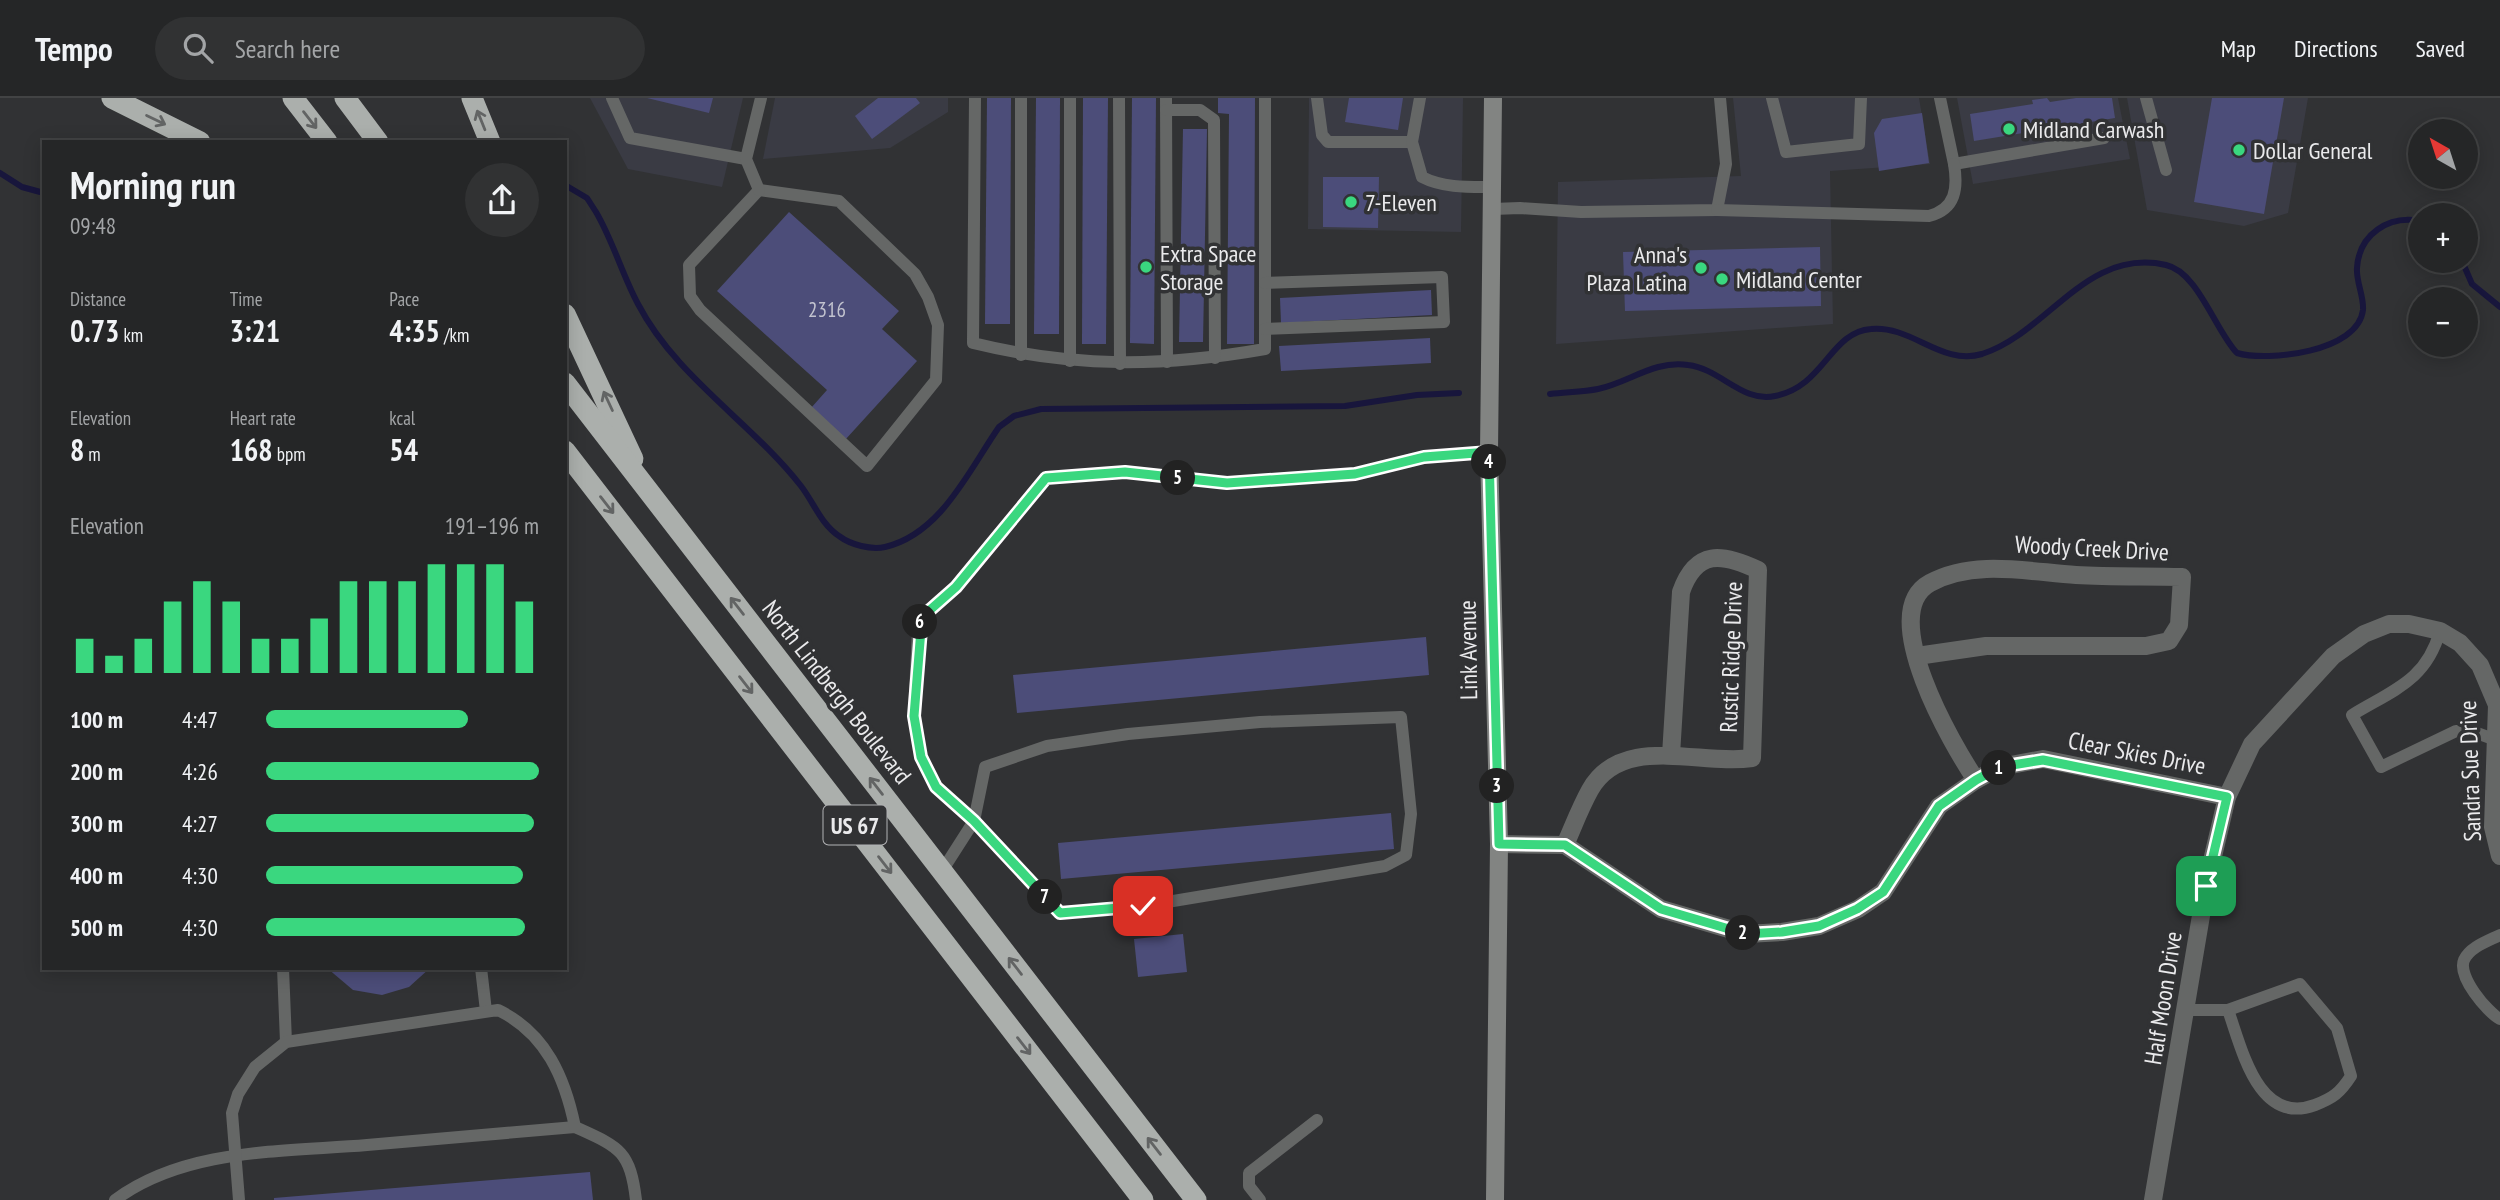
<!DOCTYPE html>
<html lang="en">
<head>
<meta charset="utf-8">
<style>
	body { margin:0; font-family:"PT Sans Narrow",sans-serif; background:#313233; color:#f1f3f6; height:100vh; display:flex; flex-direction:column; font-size:26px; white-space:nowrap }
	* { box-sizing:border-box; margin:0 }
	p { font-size:23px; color:#a3a5a7 }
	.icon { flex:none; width:38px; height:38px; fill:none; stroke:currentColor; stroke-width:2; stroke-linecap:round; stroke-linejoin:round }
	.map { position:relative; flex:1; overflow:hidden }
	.panel { position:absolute; left:42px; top:42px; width:525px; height:830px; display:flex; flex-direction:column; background:#252627; border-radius:0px; box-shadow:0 4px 18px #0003,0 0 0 2px #424344 }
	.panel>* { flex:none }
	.needle { width:46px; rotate:321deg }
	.controls { position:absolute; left:2408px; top:21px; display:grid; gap:14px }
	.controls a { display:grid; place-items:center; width:70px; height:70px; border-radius:50%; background:#252627; box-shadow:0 4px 18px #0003,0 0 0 2px #424344; font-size:35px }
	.pin { position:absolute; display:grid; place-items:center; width:60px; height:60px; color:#fff; margin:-30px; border-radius:14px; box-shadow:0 4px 10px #0006 }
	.km { position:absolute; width:35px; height:35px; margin:-18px; border-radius:50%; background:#222; color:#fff; font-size:19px; line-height:35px; text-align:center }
	.round { display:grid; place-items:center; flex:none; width:74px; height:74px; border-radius:37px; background:#313233 }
	.headline { display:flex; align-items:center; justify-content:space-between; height:119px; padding:0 28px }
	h1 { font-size:38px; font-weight:700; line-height:52px }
	.metrics { display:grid; grid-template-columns:repeat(3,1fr); gap:10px; height:119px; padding:7px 28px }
	.metrics div { display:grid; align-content:center }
	.metrics b { font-size:30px; font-weight:700 }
	.metrics small { font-size:19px; font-weight:400 }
	.metrics p { font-size:19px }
	.chart { height:196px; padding:14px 28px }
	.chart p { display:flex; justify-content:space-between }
	.chart svg { width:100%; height:126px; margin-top:7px; stroke:#3ad77f; stroke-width:6 }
	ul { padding:0 28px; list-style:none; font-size:23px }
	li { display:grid; grid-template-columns:112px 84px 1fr; align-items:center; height:52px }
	li i { height:18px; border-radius:9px; background:#3ad77f }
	header { display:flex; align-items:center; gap:42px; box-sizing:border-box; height:98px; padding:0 35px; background:#252627; border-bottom:2px solid #424344 }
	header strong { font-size:33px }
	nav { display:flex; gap:38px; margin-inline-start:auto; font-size:24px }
	.search { width:490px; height:63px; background:#313233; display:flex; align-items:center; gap:18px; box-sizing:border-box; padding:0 24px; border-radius:38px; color:#a3a5a7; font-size:26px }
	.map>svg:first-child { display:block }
	.built { fill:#3a3b44 }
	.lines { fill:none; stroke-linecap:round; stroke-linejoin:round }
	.stream { stroke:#18163c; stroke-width:6 }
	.building { fill:#4c4d79 }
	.lane { stroke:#656766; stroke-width:12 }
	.street { stroke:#656766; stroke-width:18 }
	.secondary { stroke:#828482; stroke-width:18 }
	.highway { stroke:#abafac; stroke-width:21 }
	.oneway { stroke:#626464 }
	.route-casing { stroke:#fff; stroke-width:14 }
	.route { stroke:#3ad77f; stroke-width:9 }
	.poi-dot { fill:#3ad77f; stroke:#313234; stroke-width:2.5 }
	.labels { text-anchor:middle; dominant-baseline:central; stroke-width:7; stroke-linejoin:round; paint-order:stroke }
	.number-label { font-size:21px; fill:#c2c3cf }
	.shield { fill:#313234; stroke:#b2b3b5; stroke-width:2 }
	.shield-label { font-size:23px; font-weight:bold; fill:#eaeaec }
	.poi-label { font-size:24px; fill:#eaeaec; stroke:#313234; text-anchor:start }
	.street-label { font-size:24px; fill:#eaeaec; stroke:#313234 }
</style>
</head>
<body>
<header>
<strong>Tempo</strong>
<div class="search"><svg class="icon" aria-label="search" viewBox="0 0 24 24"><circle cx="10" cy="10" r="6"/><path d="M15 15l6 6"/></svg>Search here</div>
<nav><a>Map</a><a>Directions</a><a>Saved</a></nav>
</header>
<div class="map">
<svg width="2500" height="1102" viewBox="0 0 2500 1102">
	<rect width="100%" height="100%" fill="#313234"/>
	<g class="built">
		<polygon points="590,0 743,0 722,89 628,71"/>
		<polygon points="775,0 948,0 948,14 890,50 763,61"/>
		<polygon points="1309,0 1463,0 1461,134 1308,131"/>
		<polygon points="1733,0 1919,0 1930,66 1830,73 1833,226 1556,246 1558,84 1741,78"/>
		<polygon points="1957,0 2118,0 2130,61 1973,86"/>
		<polygon points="2127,0 2308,0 2288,115 2244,128 2147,112"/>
	</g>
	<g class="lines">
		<g class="stream">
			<polyline points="0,75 22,89 44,95"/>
			<path d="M565,87L587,100L596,114C613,143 622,176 638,206C676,279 751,324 801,388C814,405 821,426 839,438C851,447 871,452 885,449C941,436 969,372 999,329L1014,318L1041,311L1345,308L1417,297L1459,295"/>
			<polyline points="2462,163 2472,186 2500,209"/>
			<path d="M1550,296C1566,294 1583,294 1598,291C1630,284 1654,262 1688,267C1721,271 1742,305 1775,298C1824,289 1830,234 1871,231C1912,227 1941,268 1982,256C2048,235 2086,149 2166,167C2198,174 2215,232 2237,255C2268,264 2358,254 2363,212C2364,198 2356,184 2357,170C2359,136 2389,117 2420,123"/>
		</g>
	</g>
	<g class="building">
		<polygon points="647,0 713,0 709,15"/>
		<polygon points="878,0 916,0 920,5 872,41 855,18"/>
		<polygon points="987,0 1011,0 1010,226 985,226"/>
		<polygon points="1036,0 1060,0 1059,236 1034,236"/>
		<polygon points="1083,0 1108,0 1106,246 1082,246"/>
		<polygon points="1132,0 1156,0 1154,246 1130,245"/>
		<polygon points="1218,0 1255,0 1254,246 1227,246 1229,16 1218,15"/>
		<polygon points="1349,0 1403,0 1398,32 1345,24"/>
		<polygon points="2047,0 2050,4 2076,0 2112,0 2115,20 1974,43 1970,16 2033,6 2032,2"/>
		<polygon points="2212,0 2284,0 2264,116 2194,104"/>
		<polygon points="1922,15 1929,65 1879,73 1874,35 1882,21"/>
		<polygon points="1183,31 1207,31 1203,244 1179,244"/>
		<polygon points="1323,79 1379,79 1378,130 1323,129"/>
		<polygon points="789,114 899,213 882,231 917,263 845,342 811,310 827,292 717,193"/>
		<polygon points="1820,149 1821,208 1625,213 1623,154"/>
		<polygon points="1431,192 1432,217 1281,225 1280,200"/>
		<polygon points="1430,240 1431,265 1281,273 1279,248"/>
		<polygon points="1426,539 1429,577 1017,615 1013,577"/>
		<polygon points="1391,715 1394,751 1061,781 1058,745"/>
		<polygon points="1183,836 1187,874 1138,879 1134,841"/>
		<polygon points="327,870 430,870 409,889 382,897 353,892"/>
		<polygon points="590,1074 593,1102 274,1102 274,1100"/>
	</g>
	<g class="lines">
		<g class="lane">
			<polyline points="612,0 630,40 746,61"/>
			<path d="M975,0L973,245C1075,270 1163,269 1265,251V0"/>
			<polyline points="1021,0 1021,257"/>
			<polyline points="1119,0 1120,266"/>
			<polyline points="1166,0 1167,264"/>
			<polyline points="1317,0 1322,37 1328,44 1412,44"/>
			<path d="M1420,0L1412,44L1422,79C1443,90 1469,89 1492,89"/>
			<polyline points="1772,0 1786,54 1859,46 1861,0"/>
			<polyline points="1940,0 1954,66 2104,40"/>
			<polyline points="2146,0 2166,72"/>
			<polyline points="1166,12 1200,12 1214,22 1215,260"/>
			<polygon points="759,92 839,103 915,176 928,199 938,227 936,282 867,368 700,212 690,198 689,167"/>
			<polyline points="759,92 746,61 761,0"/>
			<polyline points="1493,111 1520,110 1581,114 1717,112 1726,66 1720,0"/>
			<path d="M1717,112L1929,118C1956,111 1958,90 1954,66"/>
			<polyline points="1265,185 1442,179 1444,224 1265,231"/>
			<polyline points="1070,263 1070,0"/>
			<path d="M2440,533C2426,583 2393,592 2352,617L2381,669L2456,633L2474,634L2496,642"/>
			<polyline points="942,773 974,723 985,669 1047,648 1128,636 1260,624 1401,619 1411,716 1406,757 1385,768 1143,808 1060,815 974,723 936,689 921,659 914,618 918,532 922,519 956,489 1046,380 1125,374 1227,385 1355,376 1424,359 1489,354"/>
			<path d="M2500,837C2488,843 2470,849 2464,862C2457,878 2487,914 2500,921"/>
			<polyline points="283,870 286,944"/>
			<polyline points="481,870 486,913"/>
			<path d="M2187,912H2228C2242,951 2258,1028 2315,1007C2333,1000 2340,995 2351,978L2337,930L2300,886L2228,912"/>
			<path d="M115,1102C185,1050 283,1054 367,1047C437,1041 506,1035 575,1029C619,1049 630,1052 636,1102"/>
			<path d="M239,1102L232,1015L238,996L255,969L286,944L498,912C546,935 565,980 575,1029"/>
			<polyline points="1260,1102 1249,1088 1249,1075 1317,1022"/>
		</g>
		<g class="street">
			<path d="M1917,558L1986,548H2146L2169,543L2179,527L2182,479C2147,478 2111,479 2076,477C2029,474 1974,461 1930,485C1875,515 1953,648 1976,682"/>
			<polyline points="1499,746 1565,747 1661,811 1746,836 1782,834 1819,828 1858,811 1883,794 1939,708 1976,682 2000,669 2043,661 2227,699"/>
			<path d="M1565,747C1573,729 1580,710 1590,692C1622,635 1701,668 1752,660L1758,472C1722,455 1696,451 1681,494L1671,657"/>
			<polyline points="2153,1102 2206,788 2227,699 2252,646 2333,558 2364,536 2389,526 2409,526 2440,533 2460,545 2480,567 2497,607 2493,729 2500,758"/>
		</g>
		<polyline class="secondary" points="1493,0 1489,354 1499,746 1495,1102"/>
		<g class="highway">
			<polyline points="112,0 200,44"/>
			<polyline points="293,0 327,44"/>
			<polyline points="345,0 378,44"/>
			<polyline points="472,0 490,44"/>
			<polyline points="565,216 633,361"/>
			<polyline points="565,285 1196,1102"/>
			<polyline points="565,353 1143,1102"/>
		</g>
	</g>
	<defs><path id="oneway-shaft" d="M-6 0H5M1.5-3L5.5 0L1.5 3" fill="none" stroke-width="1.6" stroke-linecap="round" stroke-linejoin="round" transform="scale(1.75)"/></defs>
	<g class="oneway">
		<use href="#oneway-shaft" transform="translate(156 22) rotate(26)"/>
		<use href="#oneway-shaft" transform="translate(310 22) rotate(52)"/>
		<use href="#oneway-shaft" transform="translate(481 22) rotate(-112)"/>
		<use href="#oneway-shaft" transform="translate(608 303) rotate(-115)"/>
		<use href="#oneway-shaft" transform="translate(607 407) rotate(52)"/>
		<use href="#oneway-shaft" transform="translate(737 508) rotate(-128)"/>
		<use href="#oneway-shaft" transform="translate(746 587) rotate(52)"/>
		<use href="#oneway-shaft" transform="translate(876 688) rotate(-128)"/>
		<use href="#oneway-shaft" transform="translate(885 767) rotate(52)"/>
		<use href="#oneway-shaft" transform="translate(1015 868) rotate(-128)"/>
		<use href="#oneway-shaft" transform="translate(1024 948) rotate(52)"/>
		<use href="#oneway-shaft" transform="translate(1154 1048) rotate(-128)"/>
	</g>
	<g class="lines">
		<defs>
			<polyline id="route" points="1143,808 1060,815 974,723 936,689 921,659 914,618 922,519 956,489 1046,380 1125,374 1227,385 1355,376 1424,359 1489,354 1499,746 1565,747 1661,811 1746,836 1782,834 1819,828 1857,811 1883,794 1939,708 1976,682 2000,669 2043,662 2227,699 2206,788"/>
		</defs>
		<use href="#route" class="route-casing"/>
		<use href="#route" class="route"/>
	</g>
	<g class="poi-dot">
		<circle cx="2009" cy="31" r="7"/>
		<circle cx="2239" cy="52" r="7"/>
		<circle cx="1351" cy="104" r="7"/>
		<circle cx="1146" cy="169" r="7"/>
		<circle cx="1701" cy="170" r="7"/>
		<circle cx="1722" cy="181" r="7"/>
	</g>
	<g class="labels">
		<g class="number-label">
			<text x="827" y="211">2316</text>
		</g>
		<rect class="shield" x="823.5" y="707.5" width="63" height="39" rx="5"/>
		<g class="shield-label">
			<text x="855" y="727">US 67</text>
		</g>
		<g class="poi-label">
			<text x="2023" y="31">Midland Carwash</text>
			<text x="2253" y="52">Dollar General</text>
			<text x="1365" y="104">7-Eleven</text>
			<text x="1160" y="155">Extra Space<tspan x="1160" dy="28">Storage</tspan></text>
			<text x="1687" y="156" text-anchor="end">Anna's<tspan x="1687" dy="28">Plaza Latina</tspan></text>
			<text x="1736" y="181">Midland Center</text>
		</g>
		<g class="street-label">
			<text transform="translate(2092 450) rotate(3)">Woody Creek Drive</text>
			<text transform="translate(1468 552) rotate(-91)">Link Avenue</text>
			<text transform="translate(1731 559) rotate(-88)">Rustic Ridge Drive</text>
			<text transform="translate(837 594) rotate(52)">North Lindbergh Boulevard</text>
			<text transform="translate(2137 655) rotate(11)">Clear Skies Drive</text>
			<text transform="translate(2470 673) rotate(-92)">Sandra Sue Drive</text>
			<text transform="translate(2163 900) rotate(-81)">Half Moon Drive</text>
		</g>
	</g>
</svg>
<div class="controls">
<a><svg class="needle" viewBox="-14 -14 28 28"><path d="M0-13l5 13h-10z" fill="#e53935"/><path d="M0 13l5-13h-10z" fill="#a3a5a7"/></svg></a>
<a>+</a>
<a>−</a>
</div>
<div class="pin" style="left:2206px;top:788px;background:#1e9e55"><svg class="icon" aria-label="arrive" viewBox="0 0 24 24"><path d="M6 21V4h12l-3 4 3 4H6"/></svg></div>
<div class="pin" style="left:1143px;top:808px;background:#d93025"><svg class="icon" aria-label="check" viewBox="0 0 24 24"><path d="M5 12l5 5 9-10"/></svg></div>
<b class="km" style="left:1999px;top:670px">1</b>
<b class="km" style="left:1743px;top:835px">2</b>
<b class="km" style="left:1497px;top:688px">3</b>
<b class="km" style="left:1489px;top:364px">4</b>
<b class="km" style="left:1178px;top:380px">5</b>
<b class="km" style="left:920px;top:524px">6</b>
<b class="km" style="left:1045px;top:799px">7</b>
<section class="panel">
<div class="headline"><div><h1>Morning run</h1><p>09:48</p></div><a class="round"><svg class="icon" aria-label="share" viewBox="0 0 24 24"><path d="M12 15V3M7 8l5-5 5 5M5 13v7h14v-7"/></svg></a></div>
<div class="metrics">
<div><p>Distance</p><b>0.73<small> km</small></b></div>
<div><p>Time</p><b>3:21</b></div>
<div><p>Pace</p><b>4:35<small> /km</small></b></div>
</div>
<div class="metrics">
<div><p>Elevation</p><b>8<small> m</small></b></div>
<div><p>Heart rate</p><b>168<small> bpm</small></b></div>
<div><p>kcal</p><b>54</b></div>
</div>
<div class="chart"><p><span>Elevation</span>191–196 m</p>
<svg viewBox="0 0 160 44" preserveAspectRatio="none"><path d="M5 44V32M15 44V38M25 44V32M35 44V19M45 44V12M55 44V19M65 44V32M75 44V32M85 44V25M95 44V12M105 44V12M115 44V12M125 44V6M135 44V6M145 44V6M155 44V19"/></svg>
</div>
<ul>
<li><b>100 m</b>4:47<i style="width:74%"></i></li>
<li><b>200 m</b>4:26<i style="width:100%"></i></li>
<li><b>300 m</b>4:27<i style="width:98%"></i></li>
<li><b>400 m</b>4:30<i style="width:94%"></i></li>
<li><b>500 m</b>4:30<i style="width:95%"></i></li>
</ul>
</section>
</div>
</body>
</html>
